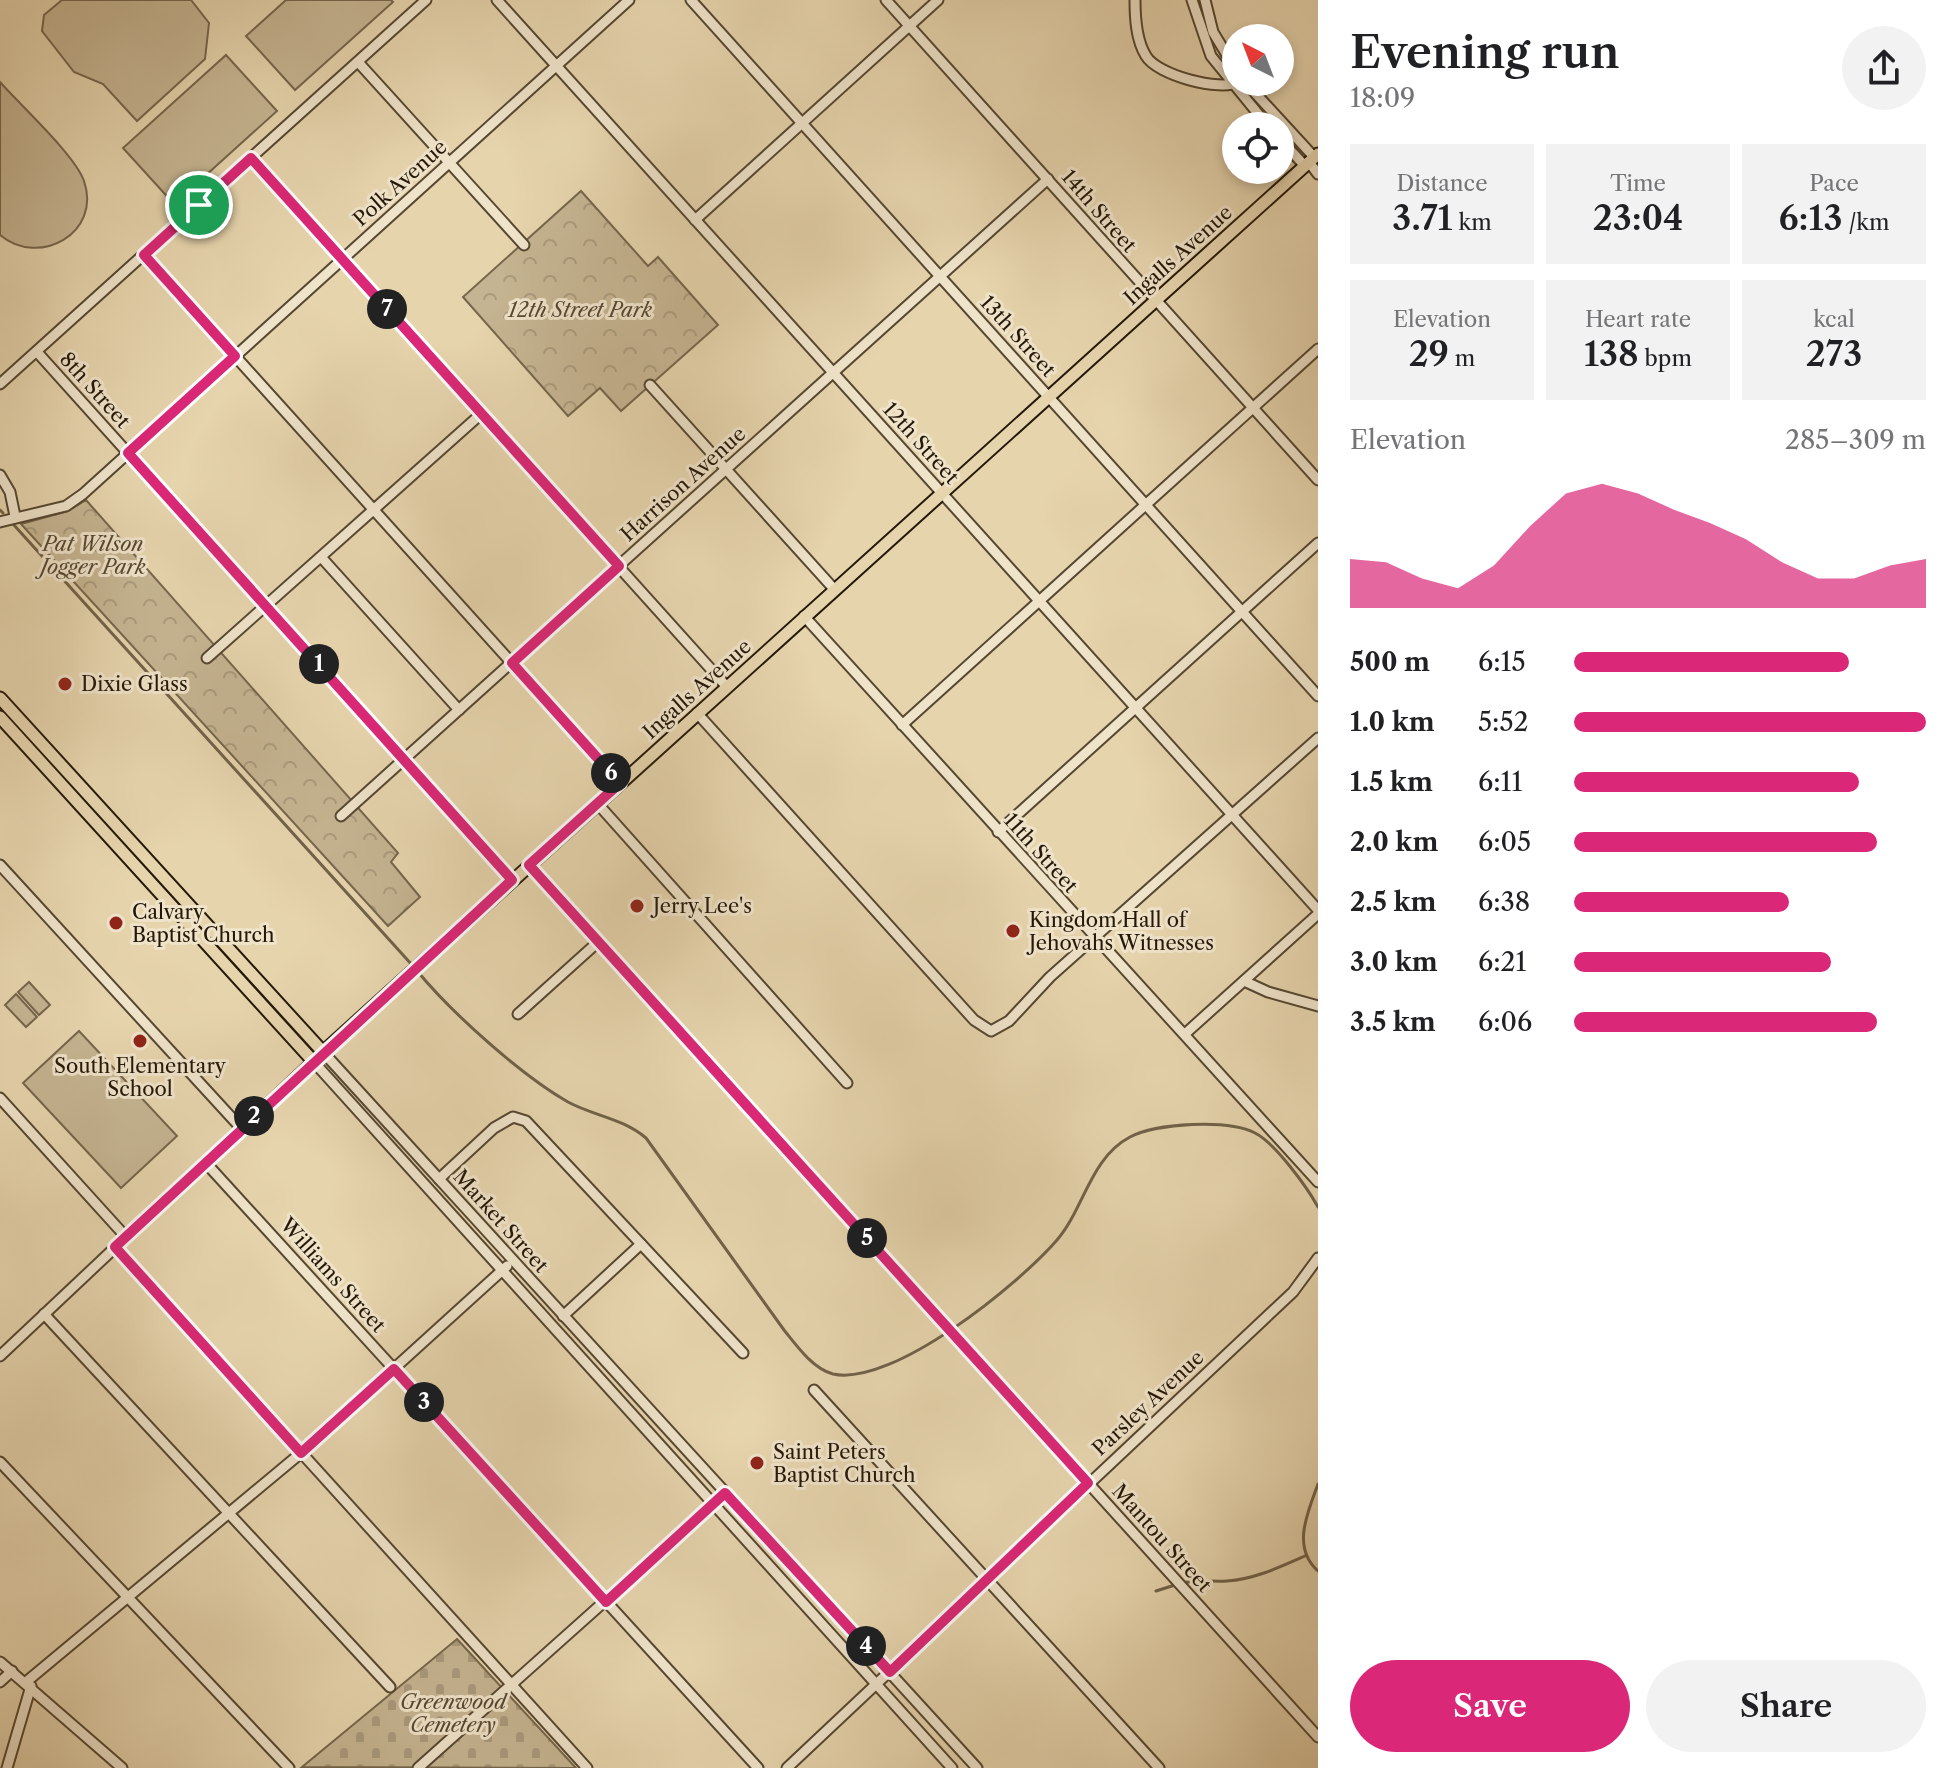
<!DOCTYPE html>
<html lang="en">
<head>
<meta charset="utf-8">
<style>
	body { margin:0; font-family:"Libre Caslon Text",serif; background:#f2f2f2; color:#202124; height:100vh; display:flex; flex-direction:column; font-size:30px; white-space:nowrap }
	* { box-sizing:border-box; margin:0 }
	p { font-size:26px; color:#757577 }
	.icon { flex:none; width:44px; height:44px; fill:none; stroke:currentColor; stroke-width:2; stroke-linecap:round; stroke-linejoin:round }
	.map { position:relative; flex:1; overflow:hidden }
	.side { display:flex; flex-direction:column; background:#fff; width:640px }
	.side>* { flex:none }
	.needle { width:52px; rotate:318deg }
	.tools { position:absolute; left:1222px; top:24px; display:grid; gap:16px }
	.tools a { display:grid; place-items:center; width:72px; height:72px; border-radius:50%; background:#fff; box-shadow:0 4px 12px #0003; font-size:40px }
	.pin { position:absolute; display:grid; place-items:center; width:68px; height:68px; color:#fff; margin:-34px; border:4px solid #fff; border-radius:50%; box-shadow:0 2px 8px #0007 }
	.km { position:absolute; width:40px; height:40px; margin:-20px; border-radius:50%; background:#222; color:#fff; font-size:22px; line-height:40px; text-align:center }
	.round { display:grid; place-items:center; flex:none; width:84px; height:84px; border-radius:42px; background:#f2f2f2 }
	.headline { display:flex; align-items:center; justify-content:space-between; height:136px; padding:0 32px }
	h1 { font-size:44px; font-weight:600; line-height:60px }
	.metrics { display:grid; grid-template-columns:repeat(3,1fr); gap:12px; height:136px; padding:8px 32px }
	.metrics div { display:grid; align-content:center; border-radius:0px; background:#f2f2f2; text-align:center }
	.metrics b { font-size:34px; font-weight:600 }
	.metrics small { font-size:22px; font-weight:400 }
	.metrics p { font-size:22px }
	.chart { height:224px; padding:16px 32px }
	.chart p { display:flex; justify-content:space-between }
	.chart svg { width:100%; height:144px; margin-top:8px; fill:#db2777; opacity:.7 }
	.cta { display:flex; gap:16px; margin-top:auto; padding:16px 32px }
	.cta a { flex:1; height:92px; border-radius:48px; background:#db2777; color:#fff; font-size:32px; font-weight:600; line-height:92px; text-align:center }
	.cta a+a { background:#f2f2f2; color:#202124 }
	ul { padding:0 32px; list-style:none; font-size:26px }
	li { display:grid; grid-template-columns:128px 96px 1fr; align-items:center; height:60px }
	li i { height:20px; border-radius:10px; background:#db2777 }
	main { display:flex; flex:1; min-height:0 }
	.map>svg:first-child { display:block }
	.grass { fill:#c5b491; stroke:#75664c; stroke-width:2 }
	.forest { fill:url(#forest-crowns); stroke:#75664c; stroke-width:2 }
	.cemetery { fill:url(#cemetery-stones); stroke:#75664c; stroke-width:2 }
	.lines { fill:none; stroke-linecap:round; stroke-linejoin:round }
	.stream { stroke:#716249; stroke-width:3 }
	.minor-casing { stroke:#554731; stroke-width:13 }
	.major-casing { stroke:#251808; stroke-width:15 }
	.minor { stroke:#efe3ca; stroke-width:9 }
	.major { stroke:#e6d4ad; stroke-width:11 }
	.route-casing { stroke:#fff; stroke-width:16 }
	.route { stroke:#db2777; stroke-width:10 }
	.poi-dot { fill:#8f2418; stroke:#efe3ca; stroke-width:3 }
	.labels { text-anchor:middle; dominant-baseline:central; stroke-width:6; stroke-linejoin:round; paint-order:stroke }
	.street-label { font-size:20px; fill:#251808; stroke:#efe3ca }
	.park-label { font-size:20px; font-style:italic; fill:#554731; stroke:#efe3ca }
	.poi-label { font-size:20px; fill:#251808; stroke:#efe3ca; text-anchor:start }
</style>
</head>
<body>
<main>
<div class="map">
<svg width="1318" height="1768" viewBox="0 0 1318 1768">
	<defs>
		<pattern id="forest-crowns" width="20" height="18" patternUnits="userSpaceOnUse" patternTransform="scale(2)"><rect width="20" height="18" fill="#c5b491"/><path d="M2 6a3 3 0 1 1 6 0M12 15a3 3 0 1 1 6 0" fill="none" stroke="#a99a7c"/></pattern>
		<pattern id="cemetery-stones" width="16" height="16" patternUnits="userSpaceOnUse" patternTransform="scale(2)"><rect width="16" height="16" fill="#c5b491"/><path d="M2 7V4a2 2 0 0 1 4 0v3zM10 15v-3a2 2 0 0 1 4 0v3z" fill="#a99a7c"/></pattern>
	</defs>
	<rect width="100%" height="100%" fill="#e6d4ad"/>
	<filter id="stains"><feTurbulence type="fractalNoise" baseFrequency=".0025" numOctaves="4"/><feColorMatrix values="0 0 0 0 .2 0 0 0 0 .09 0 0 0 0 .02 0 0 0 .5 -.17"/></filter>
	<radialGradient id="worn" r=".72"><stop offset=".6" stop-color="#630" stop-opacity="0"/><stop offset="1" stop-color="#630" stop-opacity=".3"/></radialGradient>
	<g class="grass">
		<polygon points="62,0 191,0 209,23 205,59 137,121 103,84 74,72 42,31 44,15"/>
		<polygon points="286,0 391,0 393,2 295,90 246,36"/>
		<polygon points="226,55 277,111 174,204 123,148"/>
		<path d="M0,82C20,105 75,155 84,181C102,233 39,268 0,235Z"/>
		<polygon points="29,982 50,1005 39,1015 18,992"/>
		<polygon points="16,994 37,1017 26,1027 5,1005"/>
		<polygon points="79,1031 177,1136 121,1188 23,1083"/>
	</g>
	<g class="forest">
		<polygon points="581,191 648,266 658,257 718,325 621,411 600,388 568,416 463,297"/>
		<polygon points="86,500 398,853 391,862 420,897 388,926 21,524 68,511"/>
	</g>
	<polygon class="cemetery" points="457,1639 576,1768 302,1767"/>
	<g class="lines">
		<g class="stream">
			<polyline points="0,510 3,513"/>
			<polyline points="13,524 413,966"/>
			<path d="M418,972C453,1014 521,1075 568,1102C594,1116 622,1118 646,1138L784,1330C796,1345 813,1369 833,1374C893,1387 1019,1284 1057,1240C1084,1209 1090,1158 1130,1137C1156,1123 1228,1119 1255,1133C1275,1143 1307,1187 1318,1207"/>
			<path d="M1318,1484C1308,1512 1291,1547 1318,1571"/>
			<path d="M1182,1583C1198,1579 1211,1582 1227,1581C1255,1579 1280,1567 1305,1556"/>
			<polyline points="1156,1591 1175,1585"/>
		</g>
		<defs>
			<g id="minor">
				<polyline points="497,0 1318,910"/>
				<polyline points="691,0 1318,696"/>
				<polyline points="886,0 1318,480"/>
				<path d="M1135,0C1135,18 1136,40 1146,56C1157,75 1220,92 1239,82"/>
				<polyline points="1192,0 1211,56 1268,126"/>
				<polyline points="1205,0 1213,32 1236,70"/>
				<polyline points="358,62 524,245"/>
				<polyline points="1245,82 1314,157"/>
				<polyline points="1280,139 1305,166"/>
				<polyline points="251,158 727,687"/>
				<polyline points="1309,162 1318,174"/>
				<polyline points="695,220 938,0"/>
				<polyline points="144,255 620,783"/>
				<polyline points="37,352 512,880"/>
				<polyline points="0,384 426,0"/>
				<polyline points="650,385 834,589"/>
				<polyline points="0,475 10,492 15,516"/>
				<polyline points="0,522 66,506 83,494 629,0"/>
				<polyline points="321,557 459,710"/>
				<polyline points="804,616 1318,1182"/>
				<polyline points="207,658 481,414"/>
				<polyline points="697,713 974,1020 991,1031 1009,1021 1050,977 1318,738"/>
				<polyline points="902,725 1318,349"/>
				<polyline points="597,803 847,1083"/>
				<polyline points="341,816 1048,179"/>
				<polyline points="998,832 1318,543"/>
				<polyline points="0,865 241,1128"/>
				<polyline points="529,865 1318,1737"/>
				<polyline points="1244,981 1268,992 1318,1006"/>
				<polyline points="518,1014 598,942"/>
				<polyline points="1186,1033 1318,914"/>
				<polyline points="323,1052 977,1768"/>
				<polyline points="0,1098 126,1237"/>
				<polyline points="205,1162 758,1768"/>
				<polyline points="439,1179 494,1128 513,1117 526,1121 743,1353"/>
				<polyline points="115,1247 587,1768"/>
				<polyline points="44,1314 390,1687"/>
				<polyline points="563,1316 641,1244"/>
				<polyline points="0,1356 313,1061 952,1768"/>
				<polyline points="814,1390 1159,1768"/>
				<polyline points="0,1462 289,1768"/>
				<polyline points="0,1662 122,1768"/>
				<polyline points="0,1682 12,1671"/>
				<polyline points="26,1682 301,1453 507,1266"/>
				<polyline points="7,1768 31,1686"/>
				<polyline points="418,1768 717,1501"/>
				<polyline points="787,1768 1293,1292 1318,1258"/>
			</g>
			<g id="major">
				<polyline points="0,698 323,1052"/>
				<polyline points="0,717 313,1061 1318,154"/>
			</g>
		</defs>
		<use href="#minor" class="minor-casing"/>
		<use href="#major" class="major-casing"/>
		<use href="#minor" class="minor"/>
		<use href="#major" class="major"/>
	</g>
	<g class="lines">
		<defs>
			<polygon id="route" points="251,158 619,566 512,663 620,783 529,865 1088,1483 890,1672 725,1493 606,1602 394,1369 301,1453 115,1247 512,880 128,453 235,356 144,255"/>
		</defs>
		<use href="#route" class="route-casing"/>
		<use href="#route" class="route"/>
	</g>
	<g class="poi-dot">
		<circle cx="65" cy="684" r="8"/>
		<circle cx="637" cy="906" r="8"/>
		<circle cx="116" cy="923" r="8"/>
		<circle cx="1013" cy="931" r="8"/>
		<circle cx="140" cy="1041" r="8"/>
		<circle cx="757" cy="1463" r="8"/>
	</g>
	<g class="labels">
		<g class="street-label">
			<text transform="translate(400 183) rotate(-42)">Polk Avenue</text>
			<text transform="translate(1099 211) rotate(49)">14th Street</text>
			<text transform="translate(1178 255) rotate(-42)">Ingalls Avenue</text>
			<text transform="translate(1018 336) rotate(48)">13th Street</text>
			<text transform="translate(95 390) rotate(48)">8th Street</text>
			<text transform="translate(921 443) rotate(48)">12th Street</text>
			<text transform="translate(683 484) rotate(-42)">Harrison Avenue</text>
			<text transform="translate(697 689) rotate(-42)">Ingalls Avenue</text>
			<text transform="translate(1041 853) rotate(48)">11th Street</text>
			<text transform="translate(501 1221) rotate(48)">Market Street</text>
			<text transform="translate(333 1275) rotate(48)">Williams Street</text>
			<text transform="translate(1148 1403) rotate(-43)">Parsley Avenue</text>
			<text transform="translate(1162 1538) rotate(48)">Mantou Street</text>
		</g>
		<g class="park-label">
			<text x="580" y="310">12th Street Park</text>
			<text x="93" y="544">Pat Wilson<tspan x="93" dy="23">Jogger Park</tspan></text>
			<text x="453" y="1702">Greenwood<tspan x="453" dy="23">Cemetery</tspan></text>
		</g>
		<g class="poi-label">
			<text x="81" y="684">Dixie Glass</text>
			<text x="653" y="906">Jerry Lee's</text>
			<text x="132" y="912">Calvary<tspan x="132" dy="23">Baptist Church</tspan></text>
			<text x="1029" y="920">Kingdom Hall of<tspan x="1029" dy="23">Jehovahs Witnesses</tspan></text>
			<text x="140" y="1066" text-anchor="middle">South Elementary<tspan x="140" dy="23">School</tspan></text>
			<text x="773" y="1452">Saint Peters<tspan x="773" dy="23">Baptist Church</tspan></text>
		</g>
	</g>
	<rect width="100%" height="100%" filter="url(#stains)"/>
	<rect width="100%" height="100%" fill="url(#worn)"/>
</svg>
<div class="tools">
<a><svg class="needle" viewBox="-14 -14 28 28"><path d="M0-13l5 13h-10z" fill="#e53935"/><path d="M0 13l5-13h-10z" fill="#757577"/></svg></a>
<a><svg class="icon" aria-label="locate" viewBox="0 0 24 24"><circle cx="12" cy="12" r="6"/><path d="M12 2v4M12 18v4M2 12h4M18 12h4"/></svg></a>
</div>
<div class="pin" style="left:199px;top:205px;background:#1e9e55"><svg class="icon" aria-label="arrive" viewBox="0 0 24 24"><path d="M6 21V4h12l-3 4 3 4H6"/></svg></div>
<b class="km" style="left:319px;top:664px">1</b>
<b class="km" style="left:254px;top:1116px">2</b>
<b class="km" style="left:424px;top:1402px">3</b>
<b class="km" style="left:866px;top:1646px">4</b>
<b class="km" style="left:867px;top:1238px">5</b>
<b class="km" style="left:611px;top:773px">6</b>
<b class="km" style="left:387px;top:309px">7</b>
</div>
<section class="side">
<div class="headline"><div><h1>Evening run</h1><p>18:09</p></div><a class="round"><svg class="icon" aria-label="share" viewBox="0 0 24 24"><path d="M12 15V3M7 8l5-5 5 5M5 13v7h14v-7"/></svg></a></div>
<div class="metrics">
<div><p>Distance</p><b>3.71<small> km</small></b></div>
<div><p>Time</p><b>23:04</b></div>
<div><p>Pace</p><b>6:13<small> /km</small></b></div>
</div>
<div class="metrics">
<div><p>Elevation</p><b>29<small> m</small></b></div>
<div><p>Heart rate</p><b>138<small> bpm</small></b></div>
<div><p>kcal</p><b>273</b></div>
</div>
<div class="chart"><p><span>Elevation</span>285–309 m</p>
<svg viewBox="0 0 160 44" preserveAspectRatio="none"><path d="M0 44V29L10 30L20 35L30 38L40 31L50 19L60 9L70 6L80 9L90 14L100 18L110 23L120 30L130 35L140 35L150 31L160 29V44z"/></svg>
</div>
<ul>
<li><b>500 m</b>6:15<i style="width:78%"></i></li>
<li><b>1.0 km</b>5:52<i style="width:100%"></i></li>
<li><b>1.5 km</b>6:11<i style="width:81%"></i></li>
<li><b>2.0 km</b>6:05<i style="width:86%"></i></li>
<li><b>2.5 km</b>6:38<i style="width:61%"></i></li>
<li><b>3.0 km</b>6:21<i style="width:73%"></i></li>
<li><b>3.5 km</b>6:06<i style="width:86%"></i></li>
</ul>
<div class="cta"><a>Save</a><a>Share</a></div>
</section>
</main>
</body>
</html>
